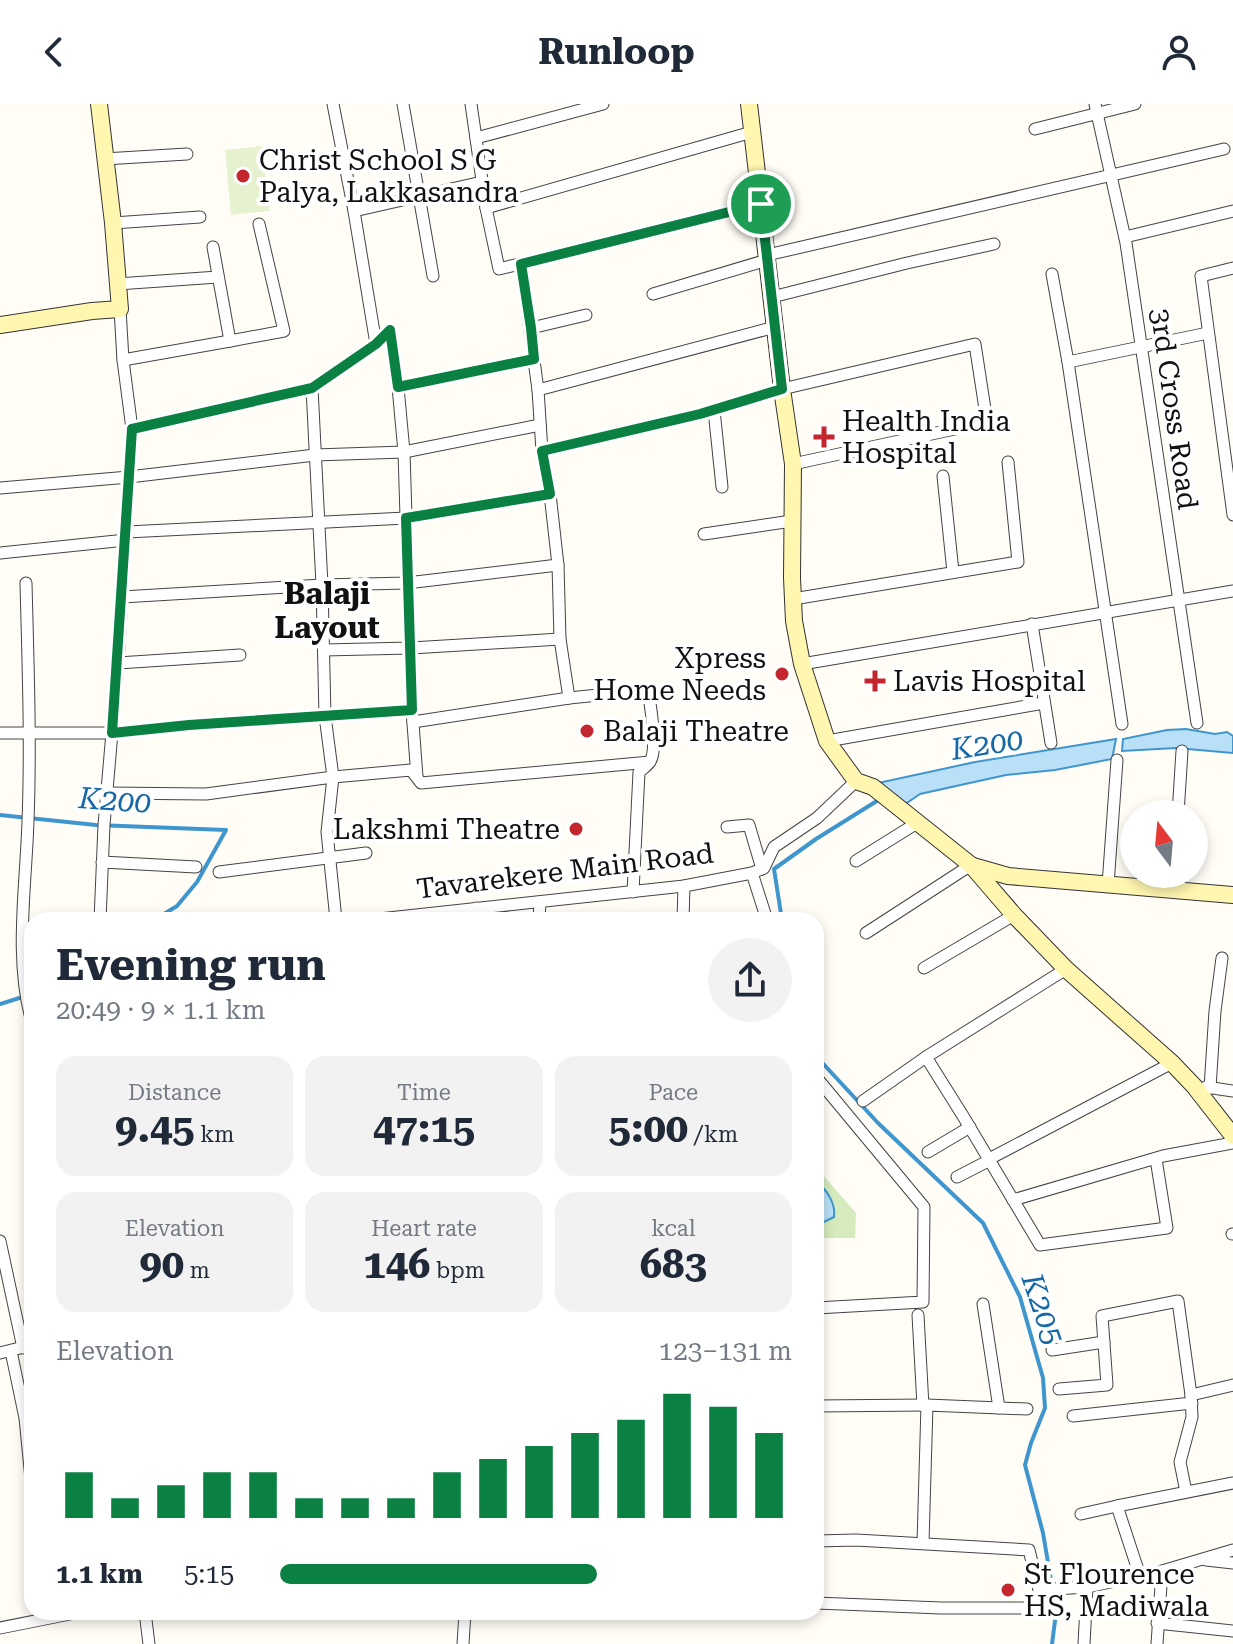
<!DOCTYPE html>
<html lang="en">
<head>
<meta charset="utf-8">
<style>
	body { margin:0; font-family:"Roboto Serif",serif; background:#f2f2f3; color:#1f2937; height:100vh; display:flex; flex-direction:column; font-size:30px; white-space:nowrap }
	* { box-sizing:border-box; margin:0 }
	p { font-size:26px; color:#747a83 }
	.icon { flex:none; width:44px; height:44px; fill:none; stroke:currentColor; stroke-width:2; stroke-linecap:round; stroke-linejoin:round }
	.map { position:relative; flex:1; overflow:hidden }
	.panel { position:absolute; left:24px; top:808px; width:800px; height:708px; display:flex; flex-direction:column; background:#fff; border-radius:24px; box-shadow:0 4px 12px #0003 }
	.panel>* { flex:none }
	.needle { width:52px; rotate:344deg }
	.buttons { position:absolute; left:1120px; top:696px; display:grid; gap:16px }
	.buttons a { display:grid; place-items:center; width:88px; height:88px; border-radius:50%; background:#fff; box-shadow:0 4px 12px #0003; font-size:40px }
	.pin { position:absolute; display:grid; place-items:center; width:68px; height:68px; color:#fff; margin:-34px; border:4px solid #fff; border-radius:50%; box-shadow:0 2px 8px #0007 }
	.round { display:grid; place-items:center; flex:none; width:84px; height:84px; border-radius:42px; background:#f2f2f3 }
	.summary { display:flex; align-items:center; justify-content:space-between; height:136px; padding:0 32px }
	h1 { font-size:44px; font-weight:700; line-height:60px }
	.metrics { display:grid; grid-template-columns:repeat(3,1fr); gap:12px; height:136px; padding:8px 32px }
	.metrics div { display:grid; align-content:center; border-radius:20px; background:#f2f2f3; text-align:center }
	.metrics b { font-size:40px; font-weight:700 }
	.metrics small { font-size:22px; font-weight:400 }
	.metrics p { font-size:22px }
	.chart { height:224px; padding:16px 32px }
	.chart p { display:flex; justify-content:space-between }
	.chart svg { width:100%; height:144px; margin-top:8px; stroke:#0b8043; stroke-width:6 }
	ul { padding:0 32px; list-style:none; font-size:26px }
	li { display:grid; grid-template-columns:128px 96px 1fr; align-items:center; height:60px }
	li i { height:20px; border-radius:10px; background:#0b8043 }
	header { display:flex; justify-content:space-between; align-items:center; height:104px; padding:0 32px; background:#fff; font-size:36px; font-weight:700 }
	.map>svg:first-child { display:block }
	.green { fill:#d5ebbd }
	.pitch { fill:#e6f2cf }
	.water { fill:#b9e0f7; stroke:#3f96cf; stroke-width:2 }
	.lines { fill:none; stroke-linecap:round; stroke-linejoin:round }
	.stream { stroke:#3f96cf; stroke-width:4 }
	.street-casing { stroke:#444; stroke-width:13 }
	.secondary-casing { stroke:#333; stroke-width:18 }
	.street { stroke:#fff; stroke-width:11 }
	.secondary { stroke:#fff6b0; stroke-width:16 }
	.route-casing { stroke:#fff; stroke-width:16 }
	.route { stroke:#0b8043; stroke-width:10 }
	.poi-dot { fill:#c4262e; stroke:#fff; stroke-width:3 }
	.labels { text-anchor:middle; dominant-baseline:central; stroke-width:8; stroke-linejoin:round; paint-order:stroke }
	.poi-label { font-size:28px; fill:#111; stroke:#fff; text-anchor:start }
	.street-label { font-size:28px; fill:#111; stroke:#fff }
	.neighbourhood-label { font-size:30px; font-weight:bold; fill:#111; stroke:#fff }
	.water-label { font-size:30px; font-style:italic; fill:#1768a6; stroke:#fff }
</style>
</head>
<body>
<header><svg class="icon" aria-label="back" viewBox="0 0 24 24"><path d="M15 5l-7 7 7 7"/></svg>Runloop<svg class="icon" aria-label="person" viewBox="0 0 24 24"><circle cx="12" cy="8" r="4"/><path d="M4 21q1-7 8-7t8 7"/></svg></header>
<div class="map">
<svg width="1233" height="1540" viewBox="0 0 1233 1540">
	<rect width="100%" height="100%" fill="#fffdf5"/>
	<polygon class="green" points="816,1063 856,1109 855,1134 816,1134"/>
	<polygon class="pitch" points="262,42 269,107 231,111 225,46"/>
	<g class="water">
		<polygon points="1186,625 1215,630 1227,628 1233,632 1233,649 1176,644 1122,647 1123,635 1167,626"/>
		<polygon points="1116,635 1112,655 1055,666 1006,671 920,690 904,701 878,679 975,658"/>
		<path d="M816,1079C827,1084 836,1101 834,1113L818,1121L816,1118Z"/>
	</g>
	<g class="lines">
		<g class="stream">
			<polyline points="0,711 96,721 226,726 197,778 177,802 154,816"/>
			<polyline points="782,816 774,765 816,735 880,695"/>
			<polyline points="0,900 32,890"/>
			<polyline points="816,952 878,1019 983,1119 1020,1193 1043,1274 1045,1304 1031,1339 1025,1361 1043,1429 1052,1482"/>
			<polyline points="1052,1540 1056,1509 1054,1495"/>
		</g>
		<defs>
			<g id="street">
				<polyline points="333,0 354,107 376,240"/>
				<polyline points="403,0 433,172"/>
				<polyline points="471,0 486,104 499,165 761,100"/>
				<polyline points="1095,0 1126,139 1197,619"/>
				<polyline points="1035,25 1135,0"/>
				<polyline points="476,34 603,0"/>
				<polyline points="104,55 187,50"/>
				<polyline points="486,104 752,28"/>
				<polyline points="354,107 482,78"/>
				<polyline points="113,119 200,113"/>
				<polyline points="1125,133 1233,107"/>
				<polyline points="767,151 1224,45"/>
				<polyline points="521,160 538,286 542,347 550,390 558,461 560,535 569,594"/>
				<polyline points="1233,164 1201,172 1233,411"/>
				<polyline points="1052,170 1068,258 1208,229"/>
				<polyline points="117,180 218,173"/>
				<polyline points="653,190 767,156"/>
				<polyline points="772,193 907,159 994,140"/>
				<polyline points="531,224 586,211"/>
				<polyline points="390,226 398,283 404,348 412,606 417,673"/>
				<polyline points="230,237 284,227 259,120"/>
				<polyline points="123,256 230,237 213,143"/>
				<polyline points="1068,258 1122,620"/>
				<polyline points="398,283 534,255"/>
				<polyline points="312,284 322,481 325,612 333,673 327,728 336,816"/>
				<polyline points="538,286 775,223"/>
				<polyline points="714,306 722,383"/>
				<polyline points="132,325 312,284 376,240 390,226"/>
				<polyline points="542,347 700,310 782,285 975,240 987,318 793,360"/>
				<polyline points="943,372 953,468"/>
				<polyline points="0,384 129,373 315,351 404,348 540,321"/>
				<polyline points="127,428 406,414 550,390"/>
				<polyline points="704,430 792,417"/>
				<polyline points="0,449 126,436"/>
				<path d="M26,479C28,559 31,638 28,717C26,782 14,856 32,918"/>
				<polyline points="122,493 322,481 407,479 558,461"/>
				<polyline points="793,495 1018,458 1008,358"/>
				<polyline points="1032,520 1051,639"/>
				<polyline points="324,546 411,544 560,535"/>
				<polyline points="118,559 240,551"/>
				<polyline points="802,560 1233,487"/>
				<path d="M413,618L569,594L647,586C651,599 656,640 652,653C650,660 644,664 639,668L633,788"/>
				<polyline points="0,629 112,629 189,621 412,606"/>
				<polyline points="827,637 1044,599"/>
				<polyline points="107,689 206,690 333,673 411,666 421,679 650,658"/>
				<polyline points="1178,710 1182,647"/>
				<polyline points="727,723 749,721 762,765"/>
				<polyline points="856,757 917,719"/>
				<polyline points="102,758 196,763"/>
				<polyline points="219,768 366,749"/>
				<polyline points="752,769 767,816"/>
				<polyline points="1108,781 1117,656"/>
				<polyline points="1172,786 1173,770"/>
				<polyline points="100,816 104,721 118,559 132,325 123,256 120,205"/>
				<polyline points="370,816 684,782 752,769 764,764 774,743 817,714 856,677"/>
				<polyline points="475,816 476,804"/>
				<polyline points="539,816 540,798"/>
				<polyline points="683,816 684,782"/>
				<polyline points="866,829 971,761"/>
				<polyline points="924,864 1014,811"/>
				<polyline points="926,953 963,1012 1040,1141 1167,1124 1156,1055"/>
				<polyline points="816,973 924,1103 923,1198 816,1204"/>
				<polyline points="1206,983 1233,987"/>
				<polyline points="1210,984 1215,907 1222,854"/>
				<polyline points="863,997 926,953 1066,865"/>
				<polyline points="928,1048 970,1023"/>
				<polyline points="989,1055 1172,959"/>
				<polyline points="957,1073 990,1056"/>
				<polyline points="1013,1096 1163,1052 1233,1039"/>
				<polyline points="1232,1130 1233,1130"/>
				<polyline points="0,1137 23,1244"/>
				<polyline points="983,1200 999,1304"/>
				<polyline points="918,1211 923,1302"/>
				<polyline points="1052,1246 1104,1238"/>
				<polyline points="11,1247 25,1314 32,1385"/>
				<polyline points="0,1249 32,1241"/>
				<polyline points="1059,1285 1107,1281 1102,1212 1178,1197 1191,1291 1192,1313 1180,1358 1186,1388"/>
				<polyline points="1191,1291 1233,1281"/>
				<polyline points="816,1302 927,1301"/>
				<polyline points="1073,1312 1192,1299"/>
				<polyline points="1081,1410 1117,1402"/>
				<polyline points="816,1437 856,1436 1029,1446 1039,1486 1087,1483 1162,1467 1233,1446"/>
				<polyline points="923,1439 927,1301 1027,1305"/>
				<polyline points="1206,1456 1233,1459"/>
				<polyline points="1140,1472 1117,1402 1233,1379"/>
				<polyline points="816,1499 941,1504 1048,1504 1054,1485"/>
				<polyline points="145,1508 149,1540"/>
				<polyline points="1157,1519 1233,1527"/>
				<polyline points="0,1524 80,1508"/>
				<polyline points="463,1540 465,1508"/>
				<polyline points="1084,1540 1087,1483"/>
				<polyline points="1157,1540 1162,1467"/>
			</g>
			<g id="secondary">
				<polyline points="749,0 782,285 793,360 792,474 794,517 802,560 827,637 856,677 873,683 971,761 1014,811 1066,865 1172,959 1194,982 1233,1032"/>
				<polyline points="0,221 92,207 120,205 113,119 99,0"/>
				<polyline points="973,762 1008,772 1233,791"/>
			</g>
		</defs>
		<use href="#street" class="street-casing"/>
		<use href="#secondary" class="secondary-casing"/>
		<use href="#street" class="street"/>
		<use href="#secondary" class="secondary"/>
	</g>
	<g class="lines">
		<defs>
			<polygon id="route" points="761,100 782,285 700,310 542,347 550,390 406,414 412,606 189,621 112,629 132,325 312,284 376,240 390,226 398,283 534,255 531,224 521,160"/>
		</defs>
		<use href="#route" class="route-casing"/>
		<use href="#route" class="route"/>
	</g>
	<g class="poi-dot">
		<circle cx="243" cy="72" r="8"/>
		<path d="M820 321h8v8h8v8h-8v8h-8v-8h-8v-8h8z"/>
		<circle cx="782" cy="570" r="8"/>
		<path d="M871 565h8v8h8v8h-8v8h-8v-8h-8v-8h8z"/>
		<circle cx="587" cy="627" r="8"/>
		<circle cx="576" cy="725" r="8"/>
		<circle cx="1008" cy="1486" r="8"/>
	</g>
	<g class="labels">
		<g class="poi-label">
			<text x="259" y="56">Christ School S G<tspan x="259" dy="32">Palya, Lakkasandra</tspan></text>
			<text x="842" y="317">Health India<tspan x="842" dy="32">Hospital</tspan></text>
			<text x="766" y="554" text-anchor="end">Xpress<tspan x="766" dy="32">Home Needs</tspan></text>
			<text x="893" y="577">Lavis Hospital</text>
			<text x="603" y="627">Balaji Theatre</text>
			<text x="560" y="725" text-anchor="end">Lakshmi Theatre</text>
			<text x="1024" y="1470">St Flourence<tspan x="1024" dy="32">HS, Madiwala</tspan></text>
		</g>
		<g class="street-label">
			<text transform="translate(1174 305) rotate(82)">3rd Cross Road</text>
			<text transform="translate(565 767) rotate(-7)">Tavarekere Main Road</text>
		</g>
		<g class="neighbourhood-label">
			<text x="327" y="489">Balaji<tspan x="327" dy="34">Layout</tspan></text>
		</g>
		<g class="water-label">
			<text transform="translate(987 640) rotate(-9)">K200</text>
			<text transform="translate(115 696) rotate(4)">K200</text>
			<text transform="translate(1043 1205) rotate(71)">K205</text>
		</g>
	</g>
</svg>
<div class="buttons">
<a><svg class="needle" viewBox="-14 -14 28 28"><path d="M0-13l5 13h-10z" fill="#e53935"/><path d="M0 13l5-13h-10z" fill="#747a83"/></svg></a>
</div>
<div class="pin" style="left:761px;top:100px;background:#1e9e55"><svg class="icon" aria-label="arrive" viewBox="0 0 24 24"><path d="M6 21V4h12l-3 4 3 4H6"/></svg></div>
<section class="panel">
<div class="summary"><div><h1>Evening run</h1><p>20:49 · 9 × 1.1 km</p></div><a class="round"><svg class="icon" aria-label="share" viewBox="0 0 24 24"><path d="M12 15V3M7 8l5-5 5 5M5 13v7h14v-7"/></svg></a></div>
<div class="metrics">
<div><p>Distance</p><b>9.45<small> km</small></b></div>
<div><p>Time</p><b>47:15</b></div>
<div><p>Pace</p><b>5:00<small> /km</small></b></div>
</div>
<div class="metrics">
<div><p>Elevation</p><b>90<small> m</small></b></div>
<div><p>Heart rate</p><b>146<small> bpm</small></b></div>
<div><p>kcal</p><b>683</b></div>
</div>
<div class="chart"><p><span>Elevation</span>123–131 m</p>
<svg viewBox="0 0 160 44" preserveAspectRatio="none"><path d="M5 44V30M15 44V38M25 44V34M35 44V30M45 44V30M55 44V38M65 44V38M75 44V38M85 44V30M95 44V26M105 44V22M115 44V18M125 44V14M135 44V6M145 44V10M155 44V18"/></svg>
</div>
<ul>
<li><b>1.1 km</b>5:15<i style="width:62%"></i></li>
</ul>
</section>
</div>
</body>
</html>
